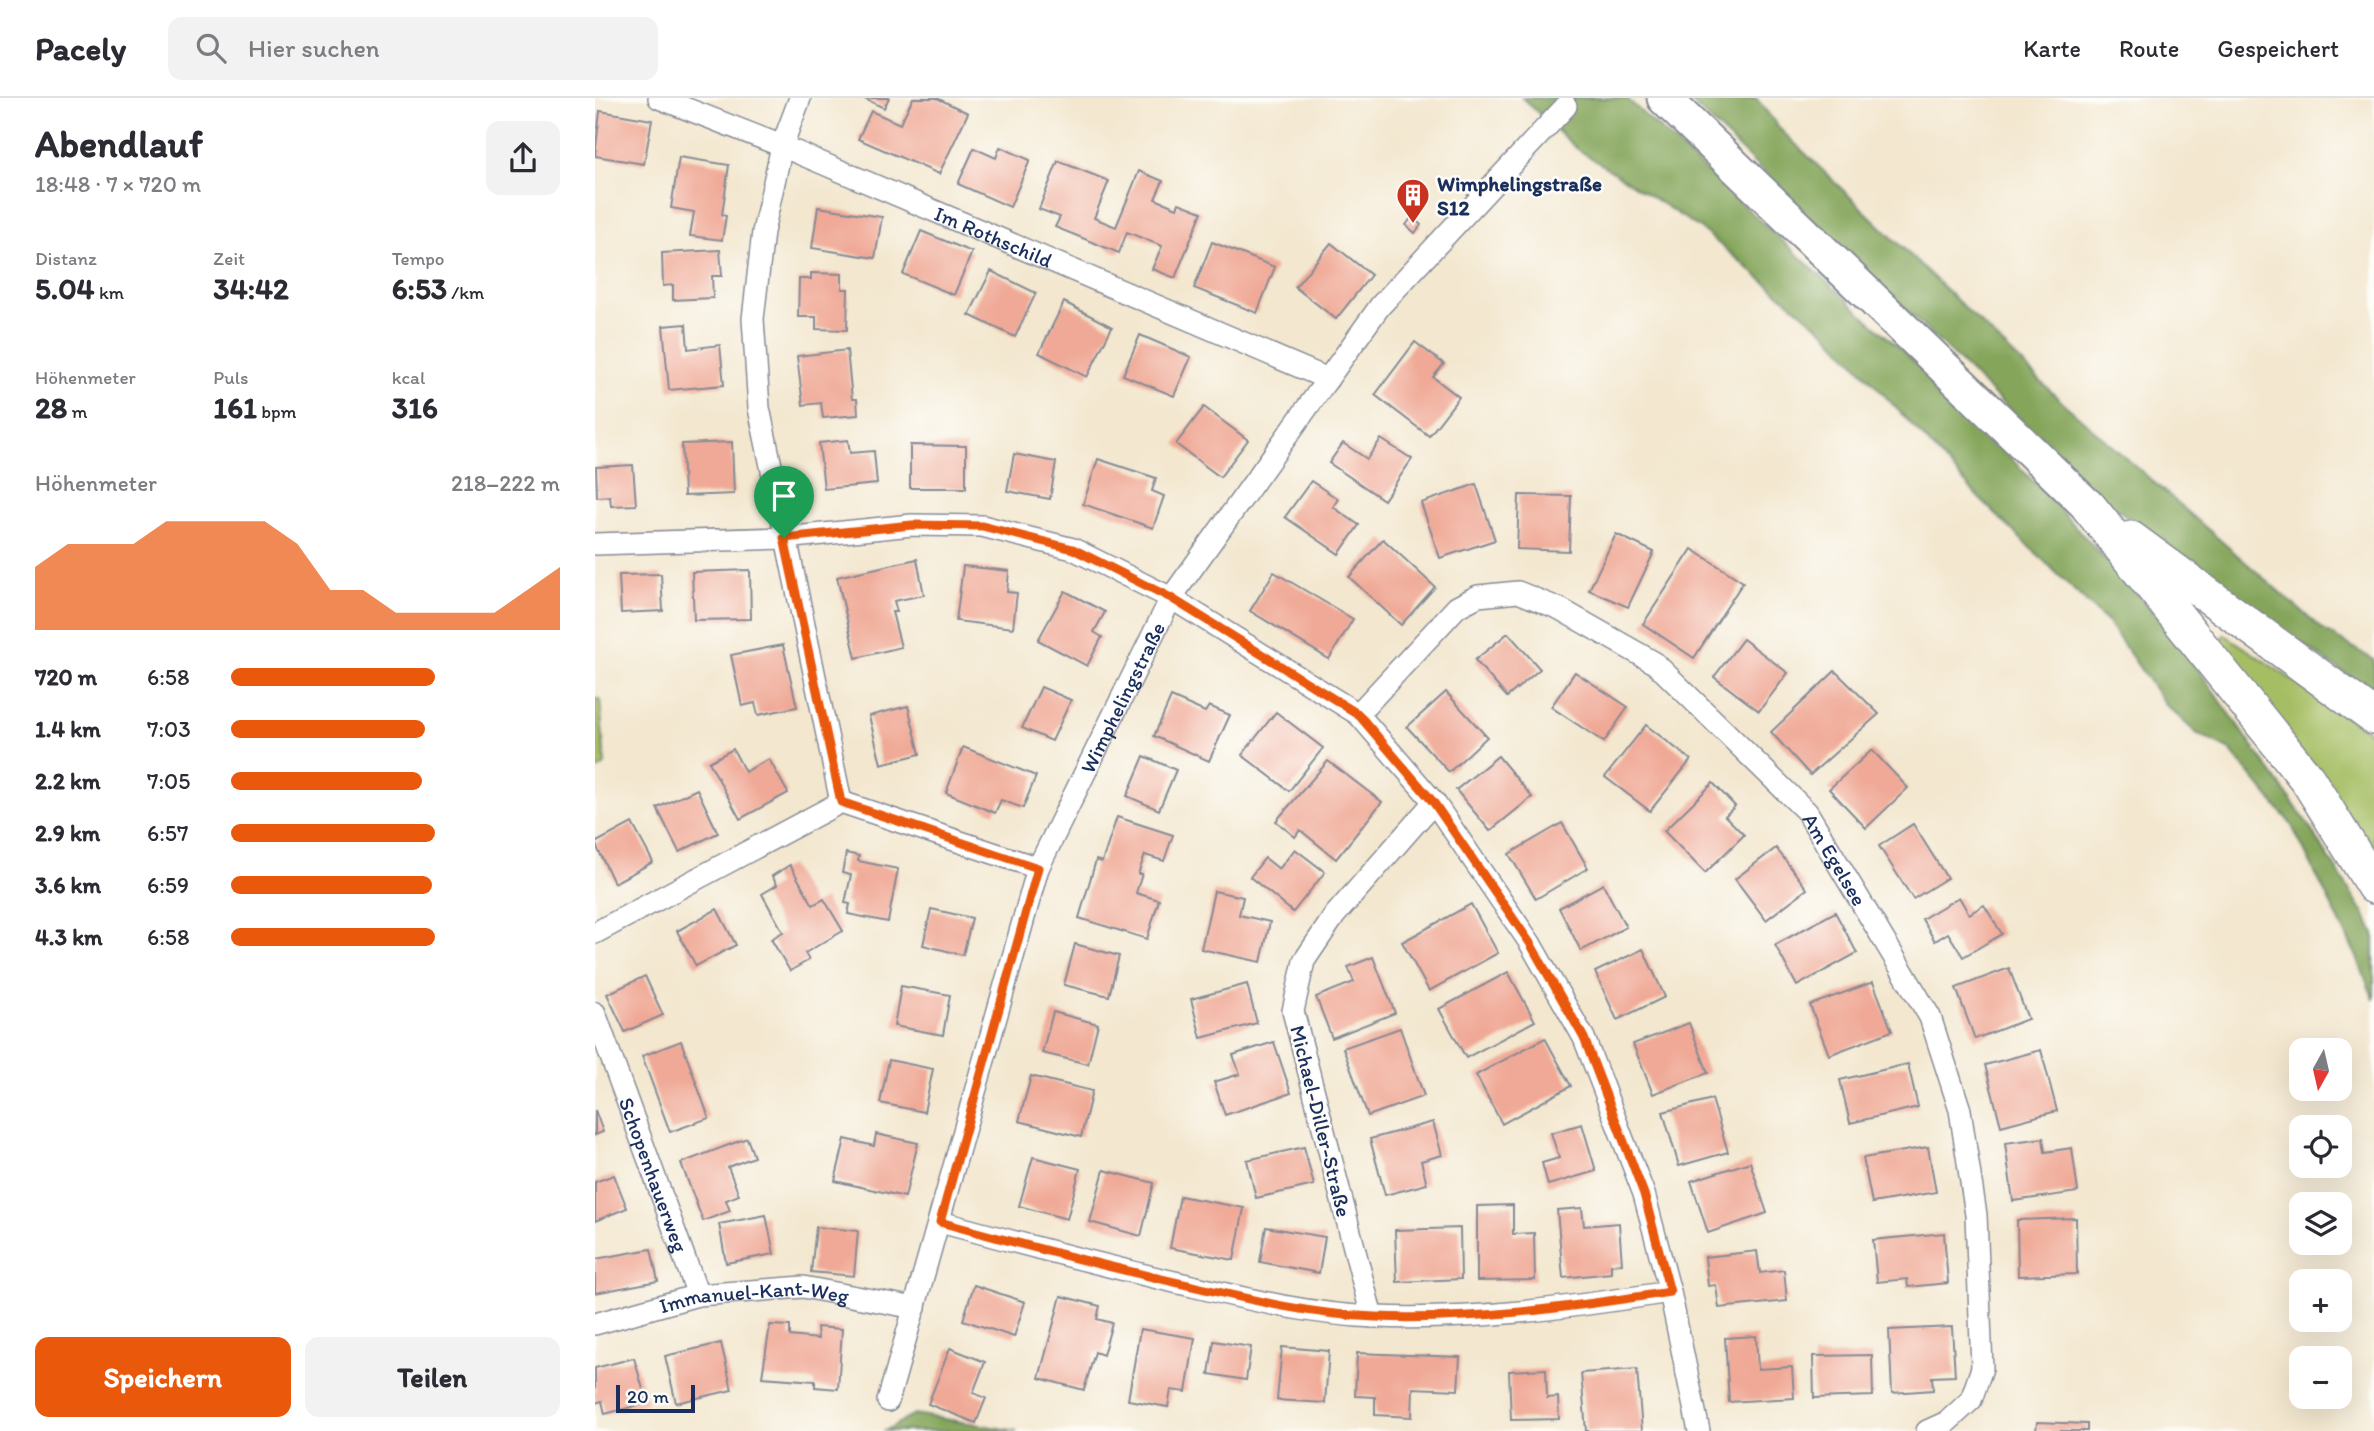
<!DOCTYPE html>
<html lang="de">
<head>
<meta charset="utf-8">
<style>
	body { margin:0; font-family:Itim,sans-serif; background:#f2f2f3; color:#2b2b33; height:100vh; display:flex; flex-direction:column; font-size:26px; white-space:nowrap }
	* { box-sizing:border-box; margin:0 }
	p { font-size:23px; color:#7c7c81 }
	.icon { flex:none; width:38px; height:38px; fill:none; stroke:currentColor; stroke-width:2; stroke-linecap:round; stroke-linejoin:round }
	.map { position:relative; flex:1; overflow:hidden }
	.sheet { display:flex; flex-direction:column; background:#fff; width:595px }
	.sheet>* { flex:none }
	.needle { width:46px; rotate:188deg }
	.controls { position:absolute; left:1694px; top:940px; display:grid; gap:14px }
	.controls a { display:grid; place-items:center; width:63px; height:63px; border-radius:14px; background:#fff; box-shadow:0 7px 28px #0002; font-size:35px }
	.scale { position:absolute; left:21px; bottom:18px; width:79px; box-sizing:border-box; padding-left:7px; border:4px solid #1b2f5e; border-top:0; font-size:19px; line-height:24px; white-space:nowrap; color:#1b2f5e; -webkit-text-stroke:5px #fdfcf7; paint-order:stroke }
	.pin { position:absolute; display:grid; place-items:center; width:60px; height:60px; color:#fff; margin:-72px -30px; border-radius:50% 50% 50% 0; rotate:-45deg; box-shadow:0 0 7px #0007 }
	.pin .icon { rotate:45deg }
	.round { display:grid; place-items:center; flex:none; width:74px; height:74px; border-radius:14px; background:#f2f2f3 }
	.head { display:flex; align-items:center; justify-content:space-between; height:119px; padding:0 35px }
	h1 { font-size:38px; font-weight:700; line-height:52px }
	.metrics { display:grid; grid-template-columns:repeat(3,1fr); gap:10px; height:119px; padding:7px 35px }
	.metrics div { display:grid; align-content:center }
	.metrics b { font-size:30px; font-weight:700 }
	.metrics small { font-size:19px; font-weight:400 }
	.metrics p { font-size:19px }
	.chart { height:196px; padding:14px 35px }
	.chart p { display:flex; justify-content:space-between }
	.chart svg { width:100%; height:126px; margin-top:7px; fill:#ea580c; opacity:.7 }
	.button { display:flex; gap:14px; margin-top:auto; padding:14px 35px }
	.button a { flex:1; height:80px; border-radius:14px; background:#ea580c; color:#fff; font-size:28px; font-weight:700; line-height:80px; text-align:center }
	.button a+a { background:#f2f2f3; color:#2b2b33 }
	ul { padding:0 35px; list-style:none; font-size:23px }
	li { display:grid; grid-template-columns:112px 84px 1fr; align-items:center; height:52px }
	li i { height:18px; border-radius:9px; background:#ea580c }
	header { display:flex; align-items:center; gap:42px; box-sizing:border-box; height:98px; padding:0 35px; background:#fff; border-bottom:2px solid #e1e1e2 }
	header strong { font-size:33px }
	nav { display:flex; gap:38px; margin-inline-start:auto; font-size:24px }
	.search { width:490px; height:63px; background:#f2f2f3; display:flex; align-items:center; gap:18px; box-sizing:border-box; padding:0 24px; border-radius:14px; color:#7c7c81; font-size:26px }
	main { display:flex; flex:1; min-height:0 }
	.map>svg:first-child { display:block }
	.green { fill:#a6be64; stroke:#607661; stroke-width:2 }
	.forest { fill:#84a55a; stroke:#506a5c; stroke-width:2 }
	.building { fill:#f0a996 }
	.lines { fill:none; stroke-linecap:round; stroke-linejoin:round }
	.minor-casing { stroke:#878b96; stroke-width:24 }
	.primary-casing { stroke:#878b96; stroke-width:37 }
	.trunk-casing { stroke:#878b96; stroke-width:38 }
	.minor { stroke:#fff; stroke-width:21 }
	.primary { stroke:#fff; stroke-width:33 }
	.trunk { stroke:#fff; stroke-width:35 }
	.route-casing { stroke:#fff; stroke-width:14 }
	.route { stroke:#ea580c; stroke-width:9 }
	.labels { text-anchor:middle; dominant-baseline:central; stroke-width:5; stroke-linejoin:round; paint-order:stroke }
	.poi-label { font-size:21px; font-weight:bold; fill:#1b2f5e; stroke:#fdfcf7; text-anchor:start }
	.street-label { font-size:21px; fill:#1b2f5e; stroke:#fdfcf7 }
</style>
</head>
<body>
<header>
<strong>Pacely</strong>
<div class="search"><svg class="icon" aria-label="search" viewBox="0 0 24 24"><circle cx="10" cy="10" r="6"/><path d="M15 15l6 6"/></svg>Hier suchen</div>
<nav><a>Karte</a><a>Route</a><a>Gespeichert</a></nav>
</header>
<main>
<section class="sheet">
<div class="head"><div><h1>Abendlauf</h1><p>18:48 · 7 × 720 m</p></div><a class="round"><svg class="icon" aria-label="share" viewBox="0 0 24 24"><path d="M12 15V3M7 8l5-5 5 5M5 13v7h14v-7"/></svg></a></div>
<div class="metrics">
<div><p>Distanz</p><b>5.04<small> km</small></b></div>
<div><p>Zeit</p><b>34:42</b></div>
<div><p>Tempo</p><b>6:53<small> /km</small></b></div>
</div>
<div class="metrics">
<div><p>Höhenmeter</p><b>28<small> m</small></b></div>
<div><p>Puls</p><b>161<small> bpm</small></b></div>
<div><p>kcal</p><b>316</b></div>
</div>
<div class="chart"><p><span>Höhenmeter</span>218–222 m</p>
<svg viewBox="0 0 160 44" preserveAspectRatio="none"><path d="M0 44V22L10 14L20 14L30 14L40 6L50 6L60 6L70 6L80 14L90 30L100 30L110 38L120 38L130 38L140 38L150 30L160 22V44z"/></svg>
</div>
<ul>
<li><b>720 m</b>6:58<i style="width:62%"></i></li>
<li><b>1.4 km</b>7:03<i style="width:59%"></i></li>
<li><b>2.2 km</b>7:05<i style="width:58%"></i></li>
<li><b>2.9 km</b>6:57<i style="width:62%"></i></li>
<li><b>3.6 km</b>6:59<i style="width:61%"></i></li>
<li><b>4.3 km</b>6:58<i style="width:62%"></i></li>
</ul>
<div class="button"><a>Speichern</a><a>Teilen</a></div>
</section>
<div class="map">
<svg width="1779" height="1333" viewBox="0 0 1779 1333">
	<rect width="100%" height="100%" fill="#fdfcf7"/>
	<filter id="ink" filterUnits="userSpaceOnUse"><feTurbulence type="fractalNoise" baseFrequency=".0143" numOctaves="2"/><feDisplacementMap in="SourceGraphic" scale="14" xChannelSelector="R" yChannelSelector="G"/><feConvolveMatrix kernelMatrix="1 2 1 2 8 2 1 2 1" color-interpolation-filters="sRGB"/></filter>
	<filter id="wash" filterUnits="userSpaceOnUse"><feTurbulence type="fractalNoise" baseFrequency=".00686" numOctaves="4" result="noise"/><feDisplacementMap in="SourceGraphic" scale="28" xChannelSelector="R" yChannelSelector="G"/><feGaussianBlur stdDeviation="1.57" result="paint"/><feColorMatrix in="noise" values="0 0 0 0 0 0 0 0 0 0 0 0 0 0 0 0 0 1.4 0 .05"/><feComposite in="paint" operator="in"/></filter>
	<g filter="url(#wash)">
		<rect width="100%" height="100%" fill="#f3e7cf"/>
		<g class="green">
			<polygon points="1629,536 1779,637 1779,760 1624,545"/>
			<polygon points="0,601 5,601 10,667 0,673"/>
		</g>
		<g class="forest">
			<polygon points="927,0 1031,0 1334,277 1448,393 1578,536 1710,722 1767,812 1779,835 1779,902 1761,857 1696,726 1635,652 1601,635 1570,606 1514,526 1385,401 1234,237 1106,131 981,50"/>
			<polygon points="1092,0 1161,0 1186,32 1468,305 1727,531 1779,562 1779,595 1636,498 1496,391"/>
			<polygon points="319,1316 422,1333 290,1333"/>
		</g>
		<g id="blocks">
			<g class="building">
				<polygon points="268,0 294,0 289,10"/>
				<polygon points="318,0 342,0 373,15 344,76 263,41 276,13 305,26"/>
				<polygon points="5,13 57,22 49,66 0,58"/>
				<polygon points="405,49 435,62 415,109 363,86 379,50 401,60"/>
				<polygon points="84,59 134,67 127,117 131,118 127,142 95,138 99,114 76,110"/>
				<polygon points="463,63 514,83 499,120 521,129 544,73 568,83 560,101 582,110 584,105 607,114 580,180 557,171 567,148 532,134 524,155 460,129 465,119 444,111"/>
				<polygon points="223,109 287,119 280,160 217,150"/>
				<polygon points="817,119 826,127 820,135 811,127"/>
				<polygon points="326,133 377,154 359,197 308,176"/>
				<polygon points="617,144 680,169 662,215 599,190"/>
				<polygon points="736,145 776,177 741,221 700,189"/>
				<polygon points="125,152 127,178 117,178 118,200 78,202 78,187 68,188 67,155"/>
				<polygon points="396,173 441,195 420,239 374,217"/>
				<polygon points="216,175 247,176 247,191 253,191 252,232 221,231 221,219 203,219 204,181 216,181"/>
				<polygon points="469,204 517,229 492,279 444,255"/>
				<polygon points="91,226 93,251 125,247 129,287 74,292 68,228"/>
				<polygon points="545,237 596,259 579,298 528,277"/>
				<polygon points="820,244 849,266 838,279 864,299 834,338 780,297"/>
				<polygon points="252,252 257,301 262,301 263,317 228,320 226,305 208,307 202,258"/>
				<polygon points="609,309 653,342 625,379 581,346"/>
				<polygon points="786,341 817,361 789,402 734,365 748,345 772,361"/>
				<polygon points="253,342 255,355 279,353 282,386 229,391 224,345"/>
				<polygon points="137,344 139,396 89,398 87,346"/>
				<polygon points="315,347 371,348 371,390 315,390"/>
				<polygon points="419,356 461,364 455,401 412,393"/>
				<polygon points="503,361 561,380 557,393 569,398 558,430 488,406"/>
				<polygon points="38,367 41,407 16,408 15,398 2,399 1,369"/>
				<polygon points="716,383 743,401 738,409 764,427 744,456 690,419"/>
				<polygon points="881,386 900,442 845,460 826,405"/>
				<polygon points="924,397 976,398 974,453 922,451"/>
				<polygon points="1021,436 1059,454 1033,509 994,492"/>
				<polygon points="788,441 840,489 806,527 754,479"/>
				<polygon points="1097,451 1148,484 1099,560 1048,526"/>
				<polygon points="322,461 329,497 299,503 302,514 297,514 306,549 261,560 242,479"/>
				<polygon points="368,468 414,473 412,494 422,495 418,530 361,523"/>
				<polygon points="155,472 156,521 99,522 97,474"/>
				<polygon points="679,474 758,521 734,561 655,513"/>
				<polygon points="66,476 68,513 26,515 24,477"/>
				<polygon points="470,493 510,514 499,534 507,539 492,568 443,542"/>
				<polygon points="913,535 945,571 912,599 880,562"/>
				<polygon points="1148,541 1193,575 1164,613 1119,579"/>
				<polygon points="188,547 202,609 163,617 160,605 147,608 136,557"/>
				<polygon points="1240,573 1284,616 1215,677 1176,634"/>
				<polygon points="980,574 1033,609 1009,644 956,609"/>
				<polygon points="446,589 476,602 457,643 427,630"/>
				<polygon points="851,594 892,639 854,674 812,629"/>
				<polygon points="576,599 610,614 614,608 635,617 614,663 559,638"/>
				<polygon points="313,608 325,656 286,666 274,618"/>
				<polygon points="681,614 728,650 694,693 647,657"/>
				<polygon points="1051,627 1096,662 1055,713 1010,679"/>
				<polygon points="368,649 441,678 428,710 406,702 400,715 351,695"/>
				<polygon points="138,651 150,674 174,661 193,695 145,721 114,664"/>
				<polygon points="1277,652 1313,690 1271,730 1234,691"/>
				<polygon points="549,658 581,672 564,712 532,698"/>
				<polygon points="903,658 937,699 895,733 861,692"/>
				<polygon points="733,663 787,704 741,761 705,732 700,739 681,723"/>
				<polygon points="1118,685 1140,708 1130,718 1149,737 1110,775 1069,733"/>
				<polygon points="102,691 123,735 84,754 62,710"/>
				<polygon points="522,719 578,737 569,763 550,757 543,776 547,776 541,795 564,802 552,841 484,820 501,762 507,764"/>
				<polygon points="37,725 58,764 19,785 0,745"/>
				<polygon points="967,725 993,770 941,801 914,756"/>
				<polygon points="1318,726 1352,780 1318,801 1284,748"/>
				<polygon points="1181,750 1212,791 1171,822 1140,781"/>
				<polygon points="700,751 730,774 698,814 655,779 670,760 684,771"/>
				<polygon points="251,755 264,758 263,763 303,771 293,824 253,816 255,806 250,805 256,777 247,775"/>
				<polygon points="195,767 218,807 229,801 248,833 210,855 214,862 195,873 176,841 188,834 167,796 182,787 177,778"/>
				<polygon points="1008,786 1031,829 986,853 964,810"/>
				<polygon points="619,793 648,799 644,817 675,824 666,864 606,851"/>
				<polygon points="1364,799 1374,816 1389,807 1407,836 1368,859 1353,835 1340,843 1327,821"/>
				<polygon points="876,806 903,855 834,893 807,844"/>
				<polygon points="122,811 141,847 101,868 82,833"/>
				<polygon points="336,811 377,820 368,857 328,847"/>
				<polygon points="1240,814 1262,855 1202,888 1180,847"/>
				<polygon points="480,846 524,858 514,898 469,887"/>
				<polygon points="1048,851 1070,899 1022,922 1000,874"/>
				<polygon points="778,859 800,915 737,940 721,899 759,884 753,869"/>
				<polygon points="1414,870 1433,921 1380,941 1361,890"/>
				<polygon points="913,874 940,923 871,960 844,911"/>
				<polygon points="50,878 68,917 30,934 12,896"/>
				<polygon points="1278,884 1297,933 1234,957 1215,907"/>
				<polygon points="652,886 662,925 606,940 596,901"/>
				<polygon points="306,888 355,897 348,937 299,928"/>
				<polygon points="458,914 503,926 493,966 447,955"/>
				<polygon points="1094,925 1113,975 1058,996 1038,946"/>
				<polygon points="805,930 829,998 773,1018 748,950"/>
				<polygon points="950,940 976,988 907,1026 881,977"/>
				<polygon points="86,943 114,1020 75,1034 47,958"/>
				<polygon points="679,944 696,995 630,1017 619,984 645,976 638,957"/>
				<polygon points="1446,952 1462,1013 1406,1028 1390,967"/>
				<polygon points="294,962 338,971 329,1014 285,1005"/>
				<polygon points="1313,966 1323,1009 1255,1025 1245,982"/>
				<polygon points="436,978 497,993 486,1039 424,1023"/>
				<polygon points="1117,1001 1133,1054 1084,1068 1068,1014"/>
				<polygon points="0,1012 8,1034 0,1037"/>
				<polygon points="838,1024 847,1057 826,1063 832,1086 790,1097 775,1041"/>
				<polygon points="987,1026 1001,1073 953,1087 947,1065 964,1060 956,1035"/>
				<polygon points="281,1036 323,1045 310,1099 240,1083 250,1041 279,1048"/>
				<polygon points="152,1040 159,1059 133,1069 144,1097 131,1102 135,1113 108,1123 86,1065"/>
				<polygon points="1448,1040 1450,1054 1477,1050 1483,1094 1418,1103 1410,1045"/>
				<polygon points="709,1049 719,1087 661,1100 652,1062"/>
				<polygon points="1333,1049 1341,1094 1277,1105 1268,1060"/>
				<polygon points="438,1059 485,1071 472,1121 424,1108"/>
				<polygon points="1155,1064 1172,1115 1113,1135 1096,1083"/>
				<polygon points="509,1072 559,1085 546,1138 495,1124"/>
				<polygon points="19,1077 32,1110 0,1123 0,1084"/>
				<polygon points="585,1098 649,1110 639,1162 575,1150"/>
				<polygon points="918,1107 918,1136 939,1135 940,1182 882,1183 882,1108"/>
				<polygon points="987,1110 989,1128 1024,1125 1027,1166 1016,1167 1016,1175 968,1180 962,1112"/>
				<polygon points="171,1117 179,1156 131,1165 124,1126"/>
				<polygon points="1481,1120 1482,1176 1423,1178 1422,1122"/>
				<polygon points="221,1129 263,1133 259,1178 216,1174"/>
				<polygon points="671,1129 730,1139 724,1175 665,1164"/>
				<polygon points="865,1130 866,1181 802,1184 800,1132"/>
				<polygon points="1349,1135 1353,1185 1313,1189 1312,1181 1282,1184 1278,1142"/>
				<polygon points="56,1151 63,1183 0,1195 0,1161"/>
				<polygon points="1162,1153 1165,1175 1189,1172 1192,1203 1124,1210 1121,1187 1113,1188 1110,1159"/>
				<polygon points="379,1187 430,1204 419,1239 368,1222"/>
				<polygon points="466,1198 505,1208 502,1221 517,1225 508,1257 500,1254 489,1292 444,1280"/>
				<polygon points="175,1227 195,1228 195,1238 223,1241 222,1229 247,1231 243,1291 220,1289 220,1283 167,1279"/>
				<polygon points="1357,1229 1360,1278 1337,1279 1338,1292 1297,1295 1294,1232"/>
				<polygon points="545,1231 600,1240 591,1294 576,1292 573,1309 533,1302"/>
				<polygon points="1161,1238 1163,1271 1197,1269 1199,1300 1134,1304 1130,1240"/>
				<polygon points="619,1243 656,1249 651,1282 614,1276"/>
				<polygon points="126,1245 137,1292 81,1305 70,1258"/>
				<polygon points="687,1249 734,1253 730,1305 682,1302"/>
				<polygon points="355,1250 390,1264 378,1295 391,1300 381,1325 333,1306"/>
				<polygon points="762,1255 865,1259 863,1292 818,1290 817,1319 780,1317 780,1299 760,1298"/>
				<polygon points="1277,1257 1278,1298 1219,1300 1218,1258"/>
				<polygon points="39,1260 52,1305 10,1316 7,1303 0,1305 0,1270"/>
				<polygon points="951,1271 952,1300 963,1299 964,1321 916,1322 914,1273"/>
				<polygon points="1042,1271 1047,1333 991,1333 986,1275"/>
				<polygon points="1442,1324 1492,1326 1492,1333 1441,1333"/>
			</g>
		</g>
	</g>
	<g filter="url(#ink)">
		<use href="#blocks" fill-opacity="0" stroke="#878b96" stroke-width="2"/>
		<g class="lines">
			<defs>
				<g id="minor">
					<path id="s1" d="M64,0L187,48L733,281"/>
					<polyline points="205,0 187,48 168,134 158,221 164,310 246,704"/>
					<polyline points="0,446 189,440 317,427 387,428 478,451 576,500 763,616 839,704 935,845 989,940 1049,1096 1075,1194 1104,1333"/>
					<path id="s2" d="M763,616L862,509L883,498L923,494L965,511L1060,565L1212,714L1335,919L1365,1012L1381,1117L1387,1270L1376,1302L1352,1324L1332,1333"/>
					<polyline points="0,835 246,704 443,770"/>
					<path id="s3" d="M0,915L103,1197"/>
					<path d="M345,1124C428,1146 512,1169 597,1188C656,1202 719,1217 780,1219C880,1223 977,1209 1075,1194"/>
					<polyline points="777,1219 698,913 709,863 740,817 839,704"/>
					<path id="s4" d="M0,1226L103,1197L208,1189L320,1210"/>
					<path id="s5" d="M293,1303L443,770L576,500L785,208L971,8"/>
				</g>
				<polyline id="primary" points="1069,0 1494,409"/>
				<g id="trunk">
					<polyline points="1494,409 1713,682 1779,788"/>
					<polyline points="1536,441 1779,619"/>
				</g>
			</defs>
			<use href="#minor" class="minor-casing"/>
			<use href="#primary" class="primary-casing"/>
			<use href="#trunk" class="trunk-casing"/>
			<use href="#minor" class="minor"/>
			<use href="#primary" class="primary"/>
			<use href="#trunk" class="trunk"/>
		</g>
	</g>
	<g class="lines" filter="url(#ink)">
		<defs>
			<path id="route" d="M317,427L387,428L478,451L576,500L763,616L839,705L935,845L989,940L1049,1096L1075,1194C977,1209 880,1223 780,1219C719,1217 656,1202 597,1188C512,1169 428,1147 345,1124L443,770L246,704L189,440Z"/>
		</defs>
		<use href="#route" class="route-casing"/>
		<use href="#route" class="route"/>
	</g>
	<defs>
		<symbol id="building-pin" viewBox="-11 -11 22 30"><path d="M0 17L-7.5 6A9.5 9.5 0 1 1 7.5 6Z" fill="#c8321e" stroke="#fdfcf7"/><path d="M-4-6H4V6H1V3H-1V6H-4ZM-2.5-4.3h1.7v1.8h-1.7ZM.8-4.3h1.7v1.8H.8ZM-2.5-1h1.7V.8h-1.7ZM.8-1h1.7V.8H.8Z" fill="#fff"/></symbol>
	</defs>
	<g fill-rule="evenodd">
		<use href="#building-pin" x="799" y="78" width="38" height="52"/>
	</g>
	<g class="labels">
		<g class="poi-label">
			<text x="842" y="85">Wimphelingstraße<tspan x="842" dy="24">S12</tspan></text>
		</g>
		<g class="street-label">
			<text stroke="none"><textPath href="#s1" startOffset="362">Im Rothschild</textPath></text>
			<text stroke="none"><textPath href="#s5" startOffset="744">Wimphelingstraße</textPath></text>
			<text stroke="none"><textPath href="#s2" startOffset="632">Am Egelsee</textPath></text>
			<text transform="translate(726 1023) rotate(76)">Michael-Diller-Straße</text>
			<text stroke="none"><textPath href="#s3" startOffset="172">Schopenhauerweg</textPath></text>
			<text stroke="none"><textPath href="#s4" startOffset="163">Immanuel-Kant-Weg</textPath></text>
		</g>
	</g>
</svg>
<div class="controls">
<a><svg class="needle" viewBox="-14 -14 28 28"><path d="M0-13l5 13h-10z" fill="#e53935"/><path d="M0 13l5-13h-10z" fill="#7c7c81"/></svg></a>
<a><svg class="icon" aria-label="locate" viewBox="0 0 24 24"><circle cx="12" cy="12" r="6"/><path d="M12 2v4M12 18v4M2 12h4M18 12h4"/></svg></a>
<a><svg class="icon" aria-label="layers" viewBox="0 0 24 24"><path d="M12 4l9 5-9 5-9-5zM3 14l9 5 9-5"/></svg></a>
<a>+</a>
<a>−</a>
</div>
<div class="scale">20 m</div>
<div class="pin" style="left:189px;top:440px;background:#1e9e55"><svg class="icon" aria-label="arrive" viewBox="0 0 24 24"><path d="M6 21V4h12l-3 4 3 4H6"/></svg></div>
</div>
</main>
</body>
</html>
